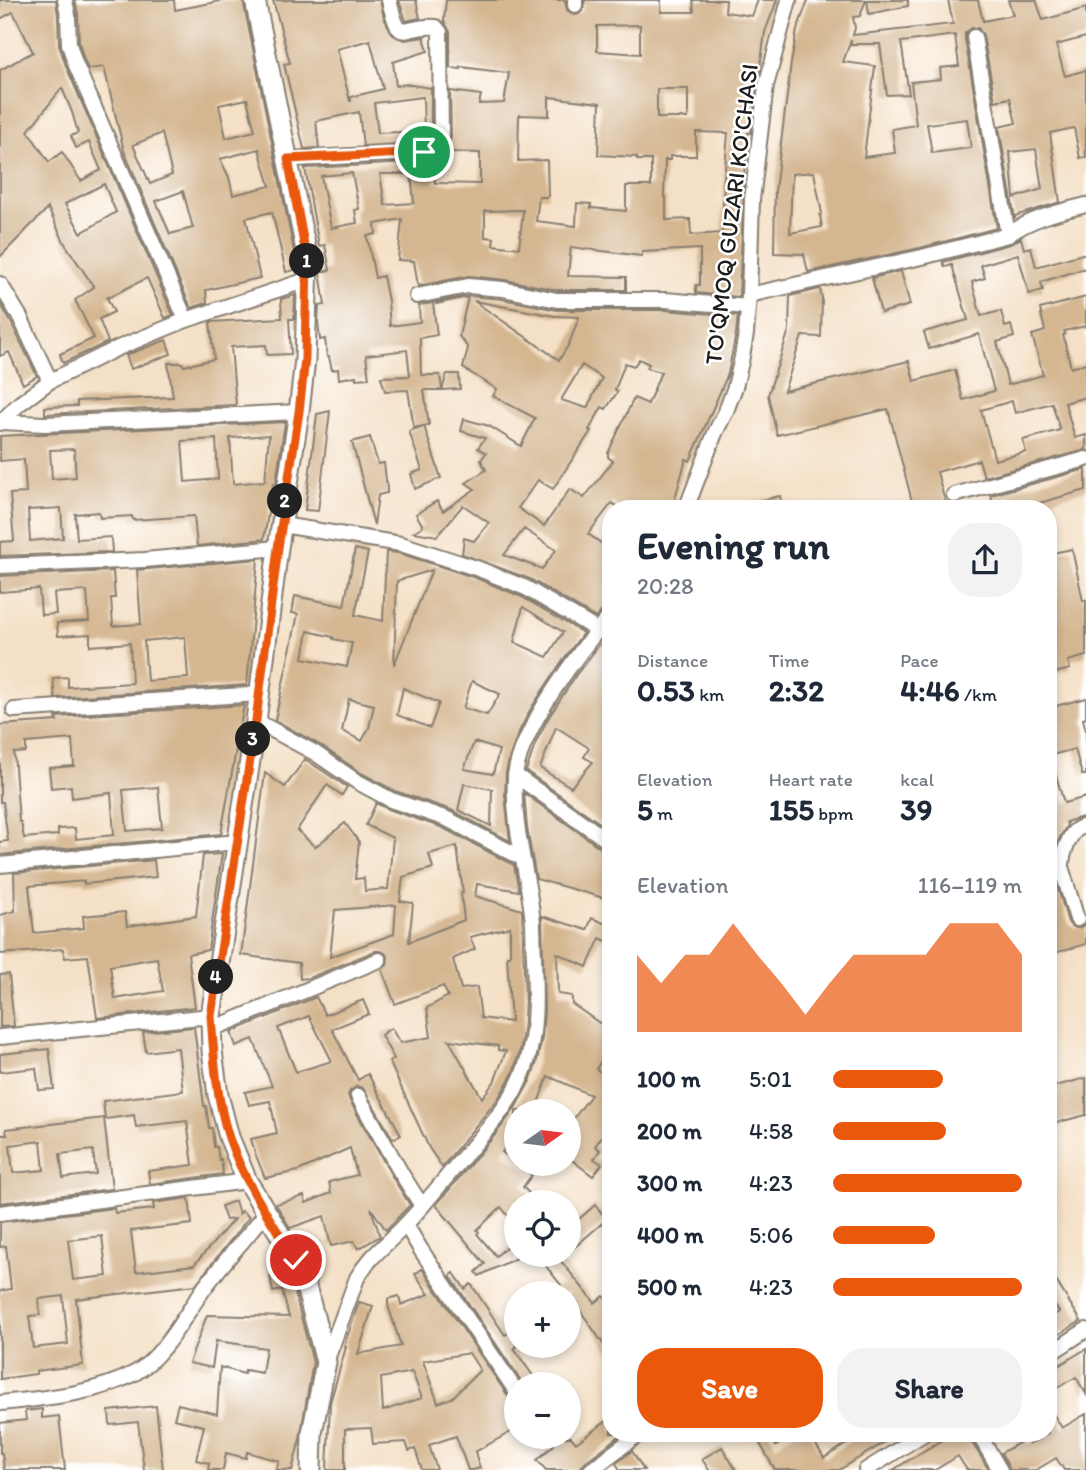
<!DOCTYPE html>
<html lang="en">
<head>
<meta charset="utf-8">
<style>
	body { margin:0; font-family:Itim,sans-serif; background:#f2f2f3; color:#1f2937; height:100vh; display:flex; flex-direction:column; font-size:26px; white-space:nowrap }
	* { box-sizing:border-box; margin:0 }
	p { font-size:23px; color:#747a83 }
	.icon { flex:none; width:38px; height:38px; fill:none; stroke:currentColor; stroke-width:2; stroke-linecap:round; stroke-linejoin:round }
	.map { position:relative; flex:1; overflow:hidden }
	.drawer { position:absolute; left:602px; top:500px; width:455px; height:942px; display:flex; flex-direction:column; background:#fff; border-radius:28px; box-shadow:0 4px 10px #0003 }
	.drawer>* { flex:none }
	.needle { width:46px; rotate:76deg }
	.buttons { position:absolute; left:504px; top:1099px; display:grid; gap:14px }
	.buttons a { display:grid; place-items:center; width:77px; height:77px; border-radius:50%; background:#fff; box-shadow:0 4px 10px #0003; font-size:35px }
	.pin { position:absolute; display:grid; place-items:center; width:60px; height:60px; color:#fff; margin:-30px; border:4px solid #fff; border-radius:50%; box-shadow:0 2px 7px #0007 }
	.km { position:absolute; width:35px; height:35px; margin:-18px; border-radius:50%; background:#222; color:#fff; font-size:19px; line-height:35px; text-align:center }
	.round { display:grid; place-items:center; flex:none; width:74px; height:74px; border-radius:28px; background:#f2f2f3 }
	.head { display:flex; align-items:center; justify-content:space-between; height:119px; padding:0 35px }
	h1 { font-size:38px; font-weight:700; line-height:52px }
	.figures { display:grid; grid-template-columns:repeat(3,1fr); gap:10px; height:119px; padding:7px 35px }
	.figures div { display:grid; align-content:center }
	.figures b { font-size:30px; font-weight:700 }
	.figures small { font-size:19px; font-weight:400 }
	.figures p { font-size:19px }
	.chart { height:196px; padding:14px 35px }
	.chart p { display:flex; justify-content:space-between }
	.chart svg { width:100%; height:126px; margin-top:7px; fill:#ea580c; opacity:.7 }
	.button { display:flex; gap:14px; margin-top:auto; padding:14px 35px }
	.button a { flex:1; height:80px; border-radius:28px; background:#ea580c; color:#fff; font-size:28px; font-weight:700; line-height:80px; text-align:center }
	.button a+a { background:#f2f2f3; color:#1f2937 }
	ul { padding:0 35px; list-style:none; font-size:23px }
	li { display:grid; grid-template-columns:112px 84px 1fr; align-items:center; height:52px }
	li i { height:18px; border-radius:9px; background:#ea580c }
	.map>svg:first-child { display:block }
	.building { fill:#d4b690; fill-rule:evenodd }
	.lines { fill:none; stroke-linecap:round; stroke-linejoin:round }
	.street-casing { stroke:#887e71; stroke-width:18 }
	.secondary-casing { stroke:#887e71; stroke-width:23 }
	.street { stroke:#fff; stroke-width:14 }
	.secondary { stroke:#fff; stroke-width:19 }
	.route-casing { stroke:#fff; stroke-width:14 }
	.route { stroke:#ea580c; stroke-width:9 }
	.labels { text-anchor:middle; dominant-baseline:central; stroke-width:5; stroke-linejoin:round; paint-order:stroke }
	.street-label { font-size:24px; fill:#1c1c1c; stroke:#fff }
</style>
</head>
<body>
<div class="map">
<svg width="1086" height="1470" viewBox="0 0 1086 1470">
	<rect width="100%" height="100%" fill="#fff"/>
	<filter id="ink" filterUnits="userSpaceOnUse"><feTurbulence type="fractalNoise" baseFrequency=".0143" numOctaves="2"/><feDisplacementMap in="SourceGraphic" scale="14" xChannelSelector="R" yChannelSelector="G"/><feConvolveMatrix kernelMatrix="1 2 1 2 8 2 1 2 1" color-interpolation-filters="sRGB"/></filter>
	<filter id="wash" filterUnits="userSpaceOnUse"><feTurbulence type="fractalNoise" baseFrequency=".00686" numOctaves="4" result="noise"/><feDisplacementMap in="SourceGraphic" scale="28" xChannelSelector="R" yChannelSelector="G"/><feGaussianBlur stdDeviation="1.57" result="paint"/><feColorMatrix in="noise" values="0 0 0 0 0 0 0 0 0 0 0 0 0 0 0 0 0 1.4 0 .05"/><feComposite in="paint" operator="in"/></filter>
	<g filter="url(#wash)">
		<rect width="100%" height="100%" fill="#f4e0c6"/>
		<g id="blocks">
			<g class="building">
				<path d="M0,0H56L58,16L59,45L66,66L173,315L165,318L147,278L107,298L114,312L99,319L108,342L63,363L60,354L94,338L75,300L94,287L65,244L48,208L0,257V70L33,52L13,12L0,19ZM62,88L72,112L78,133L71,136L76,148L89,142L101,170L81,181L62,152L49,162L28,131ZM104,184L116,212L81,233L65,204Z"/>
				<path d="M75,0H174L175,10L226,0H243L296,261L295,270L286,272L272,212L246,218L260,278L206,290L207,303L191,308L124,151L104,67L88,69L84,60L79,42L78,14ZM247,99L255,131L226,138L219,105ZM162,133L172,175L150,184L133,145ZM259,149L270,186L233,195L229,177L220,159ZM183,191L193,228L170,234L156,201Z"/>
				<path d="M273,0H380L384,18L393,35L405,40L424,37L428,51L393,62L396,86L405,84L431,88V142L363,146L359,112L316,121L319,148L304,149L284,64L290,63ZM370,40L383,89L351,97V101H350L337,49ZM423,97L424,131L378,133L374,103Z"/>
				<polygon points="399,0 416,0 420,18 406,21"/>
				<path d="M446,0H565L567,10L574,15L579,14L583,10L585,0H661V12H694L693,0H726L725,12L752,16L758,0H777L765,32L751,133H748L743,186H744L739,297L696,293V285H700V249L642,252V256L571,247L568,276L626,277V290H558L505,280L469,276L418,286L414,261L398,260L402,219L375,224L376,234L367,236L375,278L383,276L388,301L390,326L420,322L419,305L433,303L437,335L420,338L421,375H440L442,390H424L429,425L414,428L408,390L385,391L381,377L410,376L407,350L366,355L369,378L356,379V376L339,379L338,369L332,370L329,357H327L325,339L320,340L318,322L319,306L325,305L320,272L330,270L325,245L319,246L305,168L433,162L435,183L480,184V153L447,152L451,137L450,91L481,95L479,104L504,103L509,73L461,67V69L450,68V32L444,21ZM640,25V54L597,51V26ZM657,89H688V118H657ZM549,97L600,103L598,155L637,157V160H651V186H626V211L591,208V204L577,203L576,226L536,221L539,197H548L547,160L518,161L519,115L549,116ZM696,132L728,133L724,179L722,233L691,235L690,219L666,220V197H664L665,160H670V156H696ZM352,173L359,209L355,210L357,223L331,228L321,176ZM380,174H411L414,203L385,205ZM523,210L519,248L493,245L494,238L485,237V211Z"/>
				<path d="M808,0H866L860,16L853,17L855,28L853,35L953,24L948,0H978L983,21L1013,15L1008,0H1036L1043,20L1086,8V37L1056,45L1065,76L1086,70V157L1080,158L1074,128L1050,133L1060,202L1015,216V219L999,127L1016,123L1010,98L995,101L983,35L978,28H972L965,33V39L997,228L920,248L808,272L804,254L774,253L775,191L791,63L797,30ZM955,35L959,66L940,68L941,79L911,82L916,125L892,129L895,153L864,157L875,66L843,62L851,40V44H880L887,95L909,94L901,42ZM967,119L971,148L932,153L927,124ZM1036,149L1042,189L1014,198L1010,152ZM814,172L822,214L820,215L822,227L790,233L792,174Z"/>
				<polygon points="867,0 908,0 908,6 869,14"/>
				<path d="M1021,238L1024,249L1031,247L1036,267L1086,253V268L1041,282L1043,290L1029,294L1018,254L981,265L985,278L972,282L981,316L1001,311L1005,327L1011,325L1014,337L997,342L1008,385L1043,375L1032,335L1045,331L1040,309L1086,297V326L1064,331L1065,334L1063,335L1071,368L1086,363V397L1065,403L1075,438L1086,435V450L984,477L979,460L937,472L947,509H914L888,409L777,435L768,395L789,330L790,296L820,289L822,298L821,337L802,336L784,391L909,361L914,381L955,370L963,400L994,391L979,334L929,349L924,332L968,320L952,265L945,267L943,262L1010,244ZM1012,401L1015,413L1052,403L1060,430L1023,440L1026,452L995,460L981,410Z"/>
				<polygon points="901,271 910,305 881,313 872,278"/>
				<polygon points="295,295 294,319 289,319 291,354 267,355 266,345 231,347 236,405 45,414 45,407 77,406 77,401 173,397 168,363 182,363 184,366 214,359 210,322 282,318 281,299"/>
				<path d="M469,296L502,299L557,310H665L738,316L736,333L728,374L690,461L686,459L672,509H621L612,503L588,534L611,550V606L604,608L596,618L530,579L462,554L464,538L474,541L489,523L463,505L437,536L414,532L423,526L416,514L437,501L443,511L475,489L466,483L486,470L481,460L486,453L478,448L485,438L461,431L464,419L489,426L521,446L535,418L493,396L497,389L463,368L468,348L459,336L468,297L436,304L435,302ZM474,301L555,316L579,317L569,344L559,360ZM639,359L649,364L647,368L661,372L648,404L634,398L608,453V457L613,461L584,498L570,489L544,526L518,508L538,480L553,489L591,431L589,430L602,407L606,409L618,391L615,390L625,363L634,366ZM582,365L602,378L587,408L561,400ZM524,529L556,550L542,569L504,555Z"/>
				<polygon points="0,303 11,322 37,376 23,384 9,352 0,356"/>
				<polygon points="166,340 171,354 131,369 126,355"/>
				<polygon points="447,374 459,374 460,389 442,390"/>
				<polygon points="330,411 318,511 305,510 317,414"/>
				<path d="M285,422L276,483H273L264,539L197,546L194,516L133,520L132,516L100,518L99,512L75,514L77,539L111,537L112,552L0,556V542L14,541L10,494L26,493L24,459L0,461V436ZM269,435L265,481L233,484L230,438ZM216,439L218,479L185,482L182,441ZM74,449L76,477L52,479L50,450ZM61,508L63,538L30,541L28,510Z"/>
				<polygon points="424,426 441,478 415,489 411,474 422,470 409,431"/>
				<polygon points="370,437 378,464 384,463 387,488 387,493 378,495 374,525 352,442"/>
				<polygon points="1086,469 1086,490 1028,506 1028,509 994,509 991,495"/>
				<polygon points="780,496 783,509 745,509 745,504"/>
				<path d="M355,549L368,552L355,615L383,621L386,552H390L399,553L476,578L522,597L583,633L560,664L530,710L518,734L510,756L506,773L505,795L510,841L451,810L395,791L361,773L320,745L275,720L298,614L292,613L295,596L344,606ZM432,570L394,665L397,581ZM523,607L563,632L547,657L514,642ZM308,631L333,637V639L352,643L347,667L303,658ZM472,681L500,694L487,715L463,708ZM403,688L439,703L430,728L397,715ZM349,699L374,705L369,728L362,741L342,731ZM474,742L499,750L493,774L464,769ZM464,784L492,789L491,826L458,810Z"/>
				<polygon points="1072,549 1083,601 1086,600 1086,656 1068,661 1070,669 1048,675 1048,622 1055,620 1048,587 1048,554"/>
				<path d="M258,559L247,685L55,698L53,678L68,677V687L132,683L130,643L90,646V634L58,636L57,623L89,621L87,591L54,593L56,614L41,615L39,589L0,592V576L113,571L115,598H111L113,626L141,624L137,570ZM185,637L188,678L147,681L144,641Z"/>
				<path d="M611,630V744L605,752L611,757V831L526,771L536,742L547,720L576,675ZM556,727L589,748L584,757L593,762L571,787L540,768Z"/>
				<polygon points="1086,698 1086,718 1083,719 1086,731 1086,775 1082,775 1075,749 1048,756 1048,708"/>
				<path d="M244,705L221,834L0,855V842L8,841L3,802H0V725L57,721L56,717ZM72,739L74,766L49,768L51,788L71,786L72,798L111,793L114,835L76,839L75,828L58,829V835L24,838L21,822H19L14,753L26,752V743ZM158,787L162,828L127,831L123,790Z"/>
				<path d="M305,759L347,787L342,795L327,785L297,830L315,847L345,823L359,842L355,879L364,878L365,891L388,889L393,838L366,825L376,803L388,809L443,828L514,865L519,891L477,884L475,896L522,910L525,997L524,1022L521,1047L513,1073L498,1099L442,1167L429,1148L389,1061L394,1059L381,1035L391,1028L400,1043L431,1037L427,1008L448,996L443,986L395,1004L382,969L387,965L388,957L385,953L381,951H375L309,978L300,979L299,963L241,955L265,773L285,787ZM457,846L463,893H461L464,920L409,942L413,903L400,901L403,877L433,868L429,854ZM396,905L394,934L330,957L335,910ZM510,927V956H507L511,1022L481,1018L477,987L461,989L453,959L475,949L470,937ZM449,1040L498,1046V1050L506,1051L494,1082L482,1098Z"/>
				<polygon points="1052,761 1064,803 1086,797 1086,816 1066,822 1067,825 1056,845 1048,847 1048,762"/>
				<polygon points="524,793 605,851 611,853 611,900 536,879 527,828"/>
				<polygon points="1048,851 1052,851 1054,856 1053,872 1068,922 1071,926 1076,928 1080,928 1086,924 1086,944 1048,955 1048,929 1054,927 1048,906"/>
				<path d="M222,854L208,950L188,954L195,1007L97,1018L88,956L65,958L63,949L0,954V915L15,911L14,873L154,860L156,877L84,884V881L29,886L34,933L84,928L83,916L125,912L127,926L196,916L203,855ZM157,958L163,991L115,999L110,966Z"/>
				<polygon points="542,916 587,930 592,918 611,926 611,943 600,938 587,967 557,953 558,994 572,996 572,1004 611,1031 611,1045 596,1069 611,1079 611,1095 602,1107 611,1113 605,1121 610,1125 595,1146 600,1150 594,1159 602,1164 593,1176 569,1158 569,1125 591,1095 548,1076 535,1111 516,1111 516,1134 502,1152 532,1175 523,1187 537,1202 516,1202 516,1226 501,1207 477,1230 479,1232 477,1234 496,1256 516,1239 516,1258 479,1276 476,1272 485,1264 436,1205 494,1136 514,1110 530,1081 536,1065 542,1038 544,1010"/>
				<polygon points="9,974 14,1026 0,1027 0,975"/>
				<path d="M316,997L325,1015L363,1000L369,1014L332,1029L358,1080L368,1074L401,1135L393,1139L363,1088L357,1086L350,1091L348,1095L350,1101L393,1178L410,1205L386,1230L371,1208L380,1236L358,1249L354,1241L331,1246L324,1216L290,1228L276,1204L304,1196L306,1203L331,1193L329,1182L357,1175L350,1148L298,1171L265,1178L255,1153L251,1139L277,1133L270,1101L249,1105L245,1092L272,1086L253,1039L236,1046L231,1032ZM309,1016L332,1061L296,1072L278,1028Z"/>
				<polygon points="194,1027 204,1106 206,1106 209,1128 212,1128 214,1147 217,1147 219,1160 221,1159 223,1174 150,1184 148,1171 193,1165 187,1121 136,1127 134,1115 105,1119 103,1101 183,1091 178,1048 146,1052 143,1032"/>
				<polygon points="49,1049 54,1089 39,1090 36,1068 0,1072 0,1054"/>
				<polygon points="1086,1078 1086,1115 1048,1125 1048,1088"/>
				<path d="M104,1118L112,1189L0,1203V1135H7L6,1129ZM41,1141L44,1170L13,1173L10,1145ZM93,1150L96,1174L63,1178L60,1154Z"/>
				<path d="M189,1198L192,1224L131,1231L136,1272L194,1265L234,1219L226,1220L221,1206L235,1201L239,1214L242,1211L249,1217L195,1285L76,1299L83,1365L36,1371V1374L0,1379V1291L11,1289L6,1246L0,1247V1222L114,1208L115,1213L154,1209L153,1203ZM102,1236L107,1276L73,1280L68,1240ZM63,1296L68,1344L33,1348L29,1316L40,1315L39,1299Z"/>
				<polygon points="595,1205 607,1219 569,1252 569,1228"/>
				<polygon points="537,1255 556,1255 595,1303 604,1296 611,1304 611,1355 577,1306 569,1312 569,1293 548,1293 561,1285"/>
				<polygon points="1048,1268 1081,1321 1048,1341 1048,1319 1059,1312 1048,1295"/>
				<path d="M422,1269L508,1396L516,1401V1429L475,1452L480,1468L473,1470H468L456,1436L429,1445L437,1470H422L415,1449L409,1451L406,1442L373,1444L371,1428L345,1429V1470H327L330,1403L346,1347L344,1346L359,1302L373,1306L358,1354L401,1346L388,1305V1299L399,1296L401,1305L429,1294L415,1274ZM469,1353L480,1370L452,1398L438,1403L423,1361ZM412,1372L422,1398L383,1411L381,1378Z"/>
				<polygon points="288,1272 292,1283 313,1362 300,1439 292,1470 276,1470 279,1461 247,1452 246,1458 226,1453 223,1470 208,1470 209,1463 196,1460 204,1426 174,1419 178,1404 217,1414 220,1367 244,1374 245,1370 262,1373 266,1348 216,1341 212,1368 189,1363 207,1315 289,1317 282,1290 273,1292 270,1276"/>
				<polygon points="454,1273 465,1289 471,1284 505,1335 516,1328 516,1347 514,1349 539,1384 523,1384 450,1276"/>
				<polygon points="1086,1349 1086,1394 1076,1377 1048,1393 1048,1372"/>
				<polygon points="1048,1405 1062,1428 1086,1414 1086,1470 1064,1470 1056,1458 1036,1470 1010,1470 1001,1453 1026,1439 1029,1444 1048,1433"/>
				<polygon points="156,1406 163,1470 144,1470 138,1422 110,1425 109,1411"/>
				<polygon points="42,1409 42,1418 59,1416 65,1470 4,1470 2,1453 0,1453 0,1423 26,1420 25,1411"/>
				<polygon points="611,1418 611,1433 620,1433 621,1435 585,1462 579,1470 546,1470 537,1460 554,1445 547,1437 571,1437 576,1443"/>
				<polygon points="754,1433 769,1433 776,1446 795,1433 809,1433 824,1458 856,1438 853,1433 880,1433 885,1442 839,1470 775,1470"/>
				<polygon points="953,1433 966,1433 989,1470 967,1470 958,1456 935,1470 893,1470"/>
				<polygon points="722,1447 736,1470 709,1470 702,1459"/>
				<polygon points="632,1451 644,1470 620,1470 616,1463"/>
			</g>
		</g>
	</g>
	<g filter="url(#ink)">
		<use href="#blocks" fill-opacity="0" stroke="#887e71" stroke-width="2"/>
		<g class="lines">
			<defs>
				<g id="street">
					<polyline points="65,0 68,15 69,44 75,63 186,320"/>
					<polyline points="575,0 575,5"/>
					<polyline points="974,37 1008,235"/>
					<path d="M288,159L434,152L440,146L441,136L440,32L436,27C401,24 401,49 389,0"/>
					<polyline points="0,284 20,317 50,381"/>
					<path d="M749,295L922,257L1008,235C1031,218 1058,212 1086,205"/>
					<polyline points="417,296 468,286 503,289 557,300 665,300 748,307"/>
					<polyline points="1,422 45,424 299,412"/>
					<polyline points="0,423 19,404 50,381 118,348 186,320 307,280"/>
					<polyline points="954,495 1086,459"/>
					<polyline points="686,509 715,433 726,411 735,387 741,362 746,334 749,295 752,200 766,86 789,0"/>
					<polyline points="282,525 401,544 479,569 526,588 597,630"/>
					<polyline points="0,566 144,560 278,548"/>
					<polyline points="14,710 259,694"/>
					<polyline points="256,721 315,753 356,781 391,800 447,819 522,858"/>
					<polyline points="515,775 611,843"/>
					<polyline points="0,865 237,842"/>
					<path d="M1077,919L1062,870C1061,859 1067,839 1075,831C1078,828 1082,827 1086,826"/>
					<polyline points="212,1029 379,960"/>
					<polyline points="0,1037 211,1016"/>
					<polyline points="358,1096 401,1173 422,1206"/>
					<polyline points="0,1213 247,1181"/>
					<polyline points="406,1225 421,1250 516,1391"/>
					<polyline points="1048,1355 1086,1330"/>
					<path d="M326,1362L357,1278C370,1255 390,1242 407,1223C424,1205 439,1186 455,1167C482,1135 515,1102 527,1062C537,1028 535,992 534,957C533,943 534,928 532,914C527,869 512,824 515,778C518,732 580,649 611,615"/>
					<path d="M0,1403C45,1398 93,1395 135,1373C163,1358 186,1313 205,1287C224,1261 246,1238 266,1213"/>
					<polyline points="978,1433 1000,1470"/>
					<polyline points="591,1470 640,1433"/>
					<polyline points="866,1470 925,1433"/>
				</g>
				<polyline id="secondary" points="255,0 308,260 305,359 299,412 278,548 256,721 211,1016 212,1051 218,1095 229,1137 247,1181 296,1260 304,1279 326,1362 312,1433 311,1470"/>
			</defs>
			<use href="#street" class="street-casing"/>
			<use href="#secondary" class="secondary-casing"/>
			<use href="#street" class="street"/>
			<use href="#secondary" class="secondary"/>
		</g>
	</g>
	<g class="lines" filter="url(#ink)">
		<defs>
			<path id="route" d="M296,1260C271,1221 244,1182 229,1138C216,1098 214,1057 211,1016L256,720L278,548L299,412L305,359L307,260L288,159L424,152"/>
		</defs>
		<use href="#route" class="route-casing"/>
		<use href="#route" class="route"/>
	</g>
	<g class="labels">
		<g class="street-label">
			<text transform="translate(731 214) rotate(-83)">TO'QMOQ GUZARI KO'CHASI</text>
		</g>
	</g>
</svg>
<div class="buttons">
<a><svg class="needle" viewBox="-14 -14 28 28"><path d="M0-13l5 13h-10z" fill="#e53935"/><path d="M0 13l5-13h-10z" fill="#747a83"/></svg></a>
<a><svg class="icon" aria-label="locate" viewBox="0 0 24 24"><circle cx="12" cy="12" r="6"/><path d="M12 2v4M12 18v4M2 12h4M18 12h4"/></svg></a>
<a>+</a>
<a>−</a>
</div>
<div class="pin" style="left:424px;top:152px;background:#1e9e55"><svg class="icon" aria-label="arrive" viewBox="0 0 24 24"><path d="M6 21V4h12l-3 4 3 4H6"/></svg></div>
<div class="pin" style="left:296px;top:1260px;background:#d93025"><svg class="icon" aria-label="check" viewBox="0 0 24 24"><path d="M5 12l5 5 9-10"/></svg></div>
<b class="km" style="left:307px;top:261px">1</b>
<b class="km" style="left:285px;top:501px">2</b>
<b class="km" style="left:253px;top:739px">3</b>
<b class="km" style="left:216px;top:977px">4</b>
<section class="drawer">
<div class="head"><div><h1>Evening run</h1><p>20:28</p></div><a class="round"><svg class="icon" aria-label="share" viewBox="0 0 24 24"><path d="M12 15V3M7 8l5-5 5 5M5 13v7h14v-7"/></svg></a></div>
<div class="figures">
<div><p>Distance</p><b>0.53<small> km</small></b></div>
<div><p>Time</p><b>2:32</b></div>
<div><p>Pace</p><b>4:46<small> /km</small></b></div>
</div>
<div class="figures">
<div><p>Elevation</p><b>5<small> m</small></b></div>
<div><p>Heart rate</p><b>155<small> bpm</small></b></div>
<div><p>kcal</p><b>39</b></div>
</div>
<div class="chart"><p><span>Elevation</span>116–119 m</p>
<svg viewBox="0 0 160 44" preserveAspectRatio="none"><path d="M0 44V17L10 27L20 17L30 17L40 6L50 17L60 27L70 38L80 27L90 17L100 17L110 17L120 17L130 6L140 6L150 6L160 17V44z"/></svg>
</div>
<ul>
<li><b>100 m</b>5:01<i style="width:58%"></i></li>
<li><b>200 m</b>4:58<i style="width:60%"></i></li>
<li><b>300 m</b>4:23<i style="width:100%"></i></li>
<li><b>400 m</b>5:06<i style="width:54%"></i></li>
<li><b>500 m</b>4:23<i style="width:100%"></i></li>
</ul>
<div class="button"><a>Save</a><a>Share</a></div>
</section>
</div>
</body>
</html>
